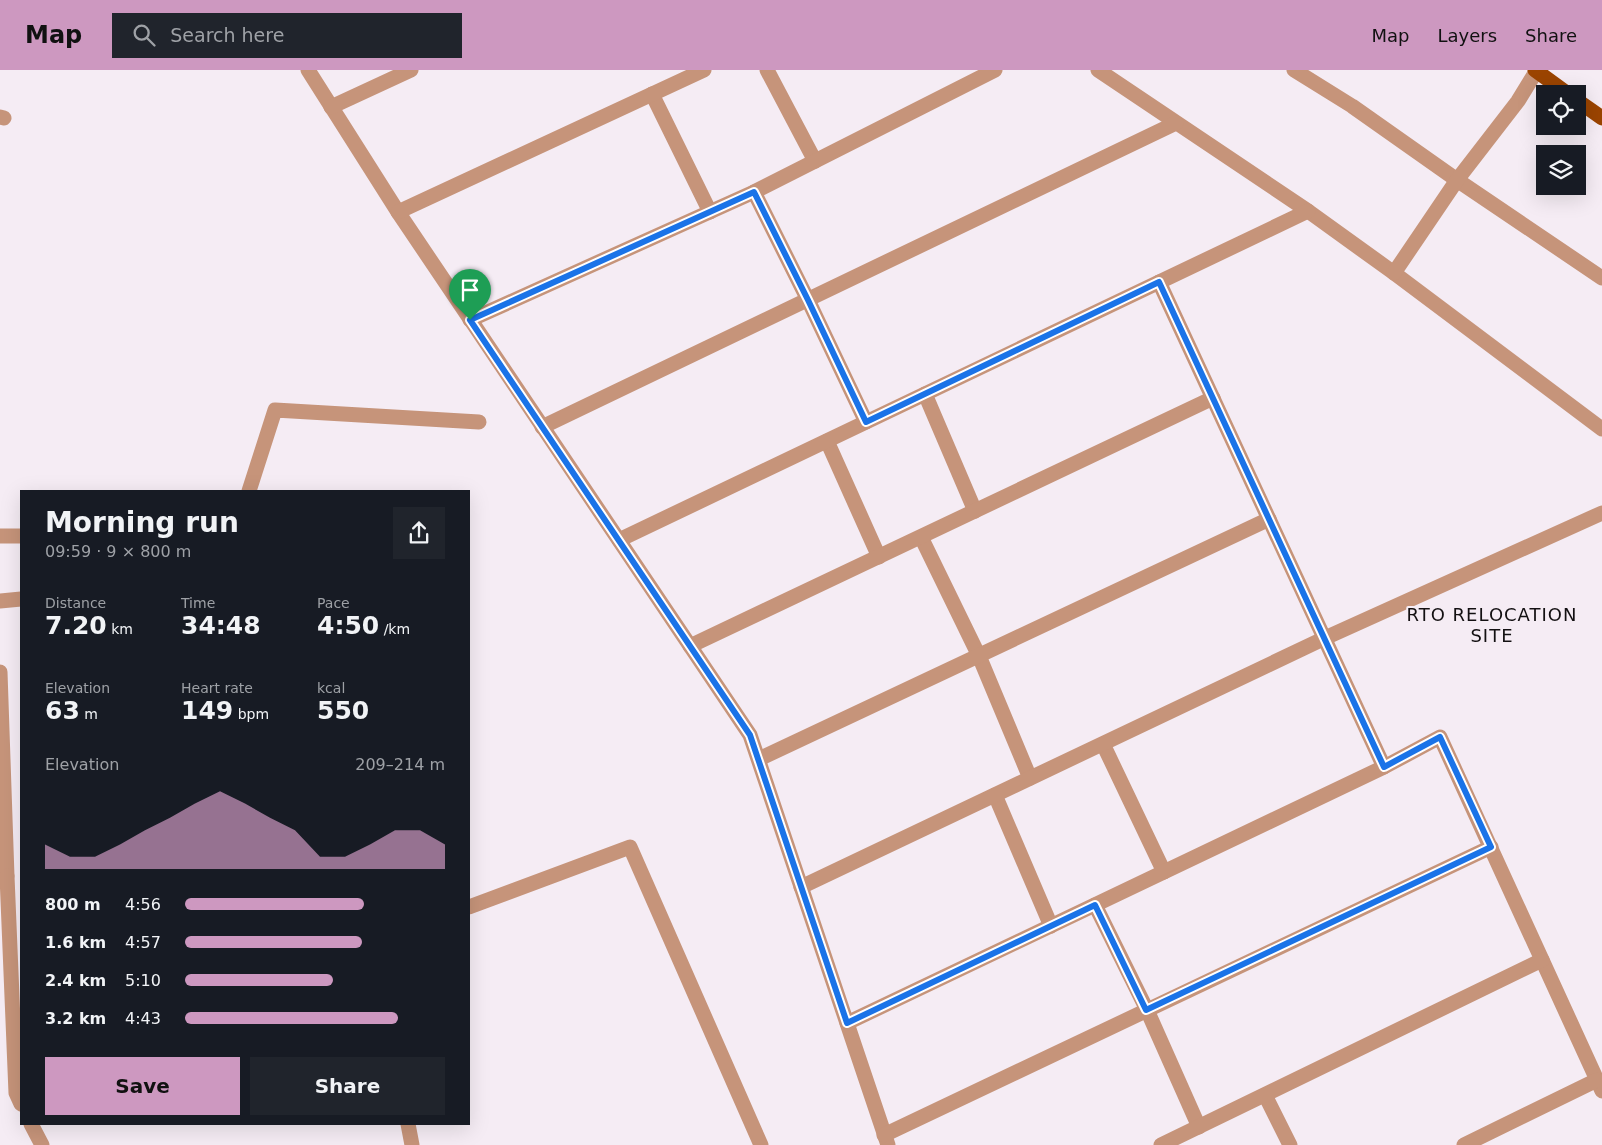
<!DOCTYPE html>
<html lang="en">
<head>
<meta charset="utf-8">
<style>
	body { margin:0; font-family:"DejaVu Sans",sans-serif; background:#20242c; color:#f1f3f6; height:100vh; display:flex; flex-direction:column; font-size:19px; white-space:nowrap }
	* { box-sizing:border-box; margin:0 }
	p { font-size:16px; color:#9ea1a6 }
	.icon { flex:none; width:28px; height:28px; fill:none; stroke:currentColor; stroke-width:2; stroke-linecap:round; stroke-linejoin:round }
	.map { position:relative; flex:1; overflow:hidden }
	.sheet { position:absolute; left:20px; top:420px; width:450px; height:635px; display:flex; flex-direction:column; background:#171b24; border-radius:0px; box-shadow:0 5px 20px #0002 }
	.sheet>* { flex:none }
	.controls { position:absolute; left:1536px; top:15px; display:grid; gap:10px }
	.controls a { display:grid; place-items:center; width:50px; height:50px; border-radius:0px; background:#171b24; box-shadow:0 5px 20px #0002; font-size:25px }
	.pin { position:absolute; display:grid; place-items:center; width:42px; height:42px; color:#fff; margin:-51px -21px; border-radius:50% 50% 50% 0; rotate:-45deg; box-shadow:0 0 5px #0007 }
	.pin .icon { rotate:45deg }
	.round { display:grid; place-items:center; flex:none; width:52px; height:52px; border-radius:0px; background:#20242c }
	.summary { display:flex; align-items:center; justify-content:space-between; height:85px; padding:0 25px }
	h1 { font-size:28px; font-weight:800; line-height:38px }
	.figures { display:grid; grid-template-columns:repeat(3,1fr); gap:8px; height:85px; padding:5px 25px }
	.figures div { display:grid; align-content:center }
	.figures b { font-size:25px; font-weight:800 }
	.figures small { font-size:14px; font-weight:400 }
	.figures p { font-size:14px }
	.chart { height:140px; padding:10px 25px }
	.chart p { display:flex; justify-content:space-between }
	.chart svg { width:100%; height:90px; margin-top:5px; fill:#cd98c0; opacity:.7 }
	.action { display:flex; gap:10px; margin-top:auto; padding:10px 25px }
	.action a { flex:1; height:58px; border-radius:0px; background:#cd98c0; color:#111; font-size:20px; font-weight:800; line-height:58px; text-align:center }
	.action a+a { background:#20242c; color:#f1f3f6 }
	ul { padding:0 25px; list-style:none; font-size:16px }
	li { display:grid; grid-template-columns:80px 60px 1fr; align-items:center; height:38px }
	li i { height:12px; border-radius:6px; background:#cd98c0 }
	header { display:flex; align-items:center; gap:30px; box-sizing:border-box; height:70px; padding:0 25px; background:#cd98c0; color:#111 }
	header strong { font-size:24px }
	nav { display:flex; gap:28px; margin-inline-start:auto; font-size:18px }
	.search { width:350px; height:45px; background:#20242c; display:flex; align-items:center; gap:12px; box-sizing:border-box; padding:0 18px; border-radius:0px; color:#9ea1a6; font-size:19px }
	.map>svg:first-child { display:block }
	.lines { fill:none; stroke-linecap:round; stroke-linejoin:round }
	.minor { stroke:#c6947a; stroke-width:15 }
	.major { stroke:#9b4400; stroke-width:15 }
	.route-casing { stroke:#fff; stroke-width:10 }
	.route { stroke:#1a73e8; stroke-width:6 }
	.labels { text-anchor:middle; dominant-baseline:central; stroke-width:4; stroke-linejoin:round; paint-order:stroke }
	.neighbourhood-label { font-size:18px; letter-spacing:1px; fill:#131012; stroke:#f5ecf4 }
</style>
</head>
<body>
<header>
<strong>Map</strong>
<div class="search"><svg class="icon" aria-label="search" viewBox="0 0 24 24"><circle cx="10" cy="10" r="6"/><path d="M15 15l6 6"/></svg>Search here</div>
<nav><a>Map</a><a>Layers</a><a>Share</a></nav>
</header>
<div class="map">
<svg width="1602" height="1075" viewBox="0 0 1602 1075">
	<rect width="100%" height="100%" fill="#f5ecf4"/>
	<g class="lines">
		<g class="minor">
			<polyline points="308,0 398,142 750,665 888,1075"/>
			<polyline points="767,0 815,91"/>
			<polyline points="1098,0 1308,141 1394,203 1602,359"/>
			<polyline points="1294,0 1352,36 1457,110 1602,208"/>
			<polyline points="652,24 710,142"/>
			<polyline points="331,37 411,0"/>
			<polyline points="0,47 4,48"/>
			<polyline points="754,122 808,230 866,352"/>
			<polyline points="398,142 704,0"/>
			<polyline points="1394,203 1457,110 1518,31 1537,0"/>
			<polyline points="1159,212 1384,697"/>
			<polyline points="470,250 754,122 995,0"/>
			<polyline points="925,324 975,441"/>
			<polyline points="542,357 1176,53"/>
			<polyline points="827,371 879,487"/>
			<polyline points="249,421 275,340 479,352"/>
			<polyline points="0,466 21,466"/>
			<polyline points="921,467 979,586 1030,708"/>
			<polyline points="619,470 1308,141"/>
			<polyline points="0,531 21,529"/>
			<polyline points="690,576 1213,328"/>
			<polyline points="0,602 7,806 0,806"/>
			<polyline points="1103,674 1164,802"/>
			<polyline points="759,689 1269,449"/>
			<polyline points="995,725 1051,856"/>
			<polyline points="7,806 16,1023 21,1034"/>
			<polyline points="801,817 1325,568 1602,443"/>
			<polyline points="1095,835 1147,940 1199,1057"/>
			<polyline points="469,837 630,777 761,1075"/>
			<polyline points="847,953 1384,697 1440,667 1602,1021"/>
			<polyline points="1265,1025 1290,1075"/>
			<polyline points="31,1054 42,1075"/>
			<polyline points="408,1054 412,1075"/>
			<polyline points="884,1065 1491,777"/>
			<polyline points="1161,1075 1542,890"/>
			<polyline points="1464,1075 1597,1010"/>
		</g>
		<g class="major">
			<polyline points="1535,0 1568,24"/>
			<polyline points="1578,31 1602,48"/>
		</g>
	</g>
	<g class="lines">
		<defs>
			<polygon id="route" points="754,122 808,230 866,352 1159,212 1384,697 1440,667 1491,777 1146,940 1095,835 847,953 750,665 470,250"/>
		</defs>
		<use href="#route" class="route-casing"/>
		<use href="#route" class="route"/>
	</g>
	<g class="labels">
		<g class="neighbourhood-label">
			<text x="1492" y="544">RTO RELOCATION<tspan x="1492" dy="21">SITE</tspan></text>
		</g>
	</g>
</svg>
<div class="controls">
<a><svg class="icon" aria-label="locate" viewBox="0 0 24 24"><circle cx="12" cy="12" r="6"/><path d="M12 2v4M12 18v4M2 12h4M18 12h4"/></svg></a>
<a><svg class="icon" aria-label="layers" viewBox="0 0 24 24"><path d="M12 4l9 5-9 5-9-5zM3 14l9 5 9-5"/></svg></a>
</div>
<div class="pin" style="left:470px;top:250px;background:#1e9e55"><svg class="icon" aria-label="arrive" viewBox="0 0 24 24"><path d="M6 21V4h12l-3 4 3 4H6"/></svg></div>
<section class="sheet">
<div class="summary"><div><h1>Morning run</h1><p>09:59 · 9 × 800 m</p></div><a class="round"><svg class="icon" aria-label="share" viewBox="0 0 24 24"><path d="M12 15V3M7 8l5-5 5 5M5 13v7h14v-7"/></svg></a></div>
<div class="figures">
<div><p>Distance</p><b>7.20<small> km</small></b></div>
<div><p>Time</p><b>34:48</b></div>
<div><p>Pace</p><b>4:50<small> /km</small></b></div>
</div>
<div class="figures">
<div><p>Elevation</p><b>63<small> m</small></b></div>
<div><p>Heart rate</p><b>149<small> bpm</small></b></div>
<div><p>kcal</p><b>550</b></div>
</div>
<div class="chart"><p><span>Elevation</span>209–214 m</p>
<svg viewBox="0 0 160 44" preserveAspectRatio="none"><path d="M0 44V32L10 38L20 38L30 32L40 25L50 19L60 12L70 6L80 12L90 19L100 25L110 38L120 38L130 32L140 25L150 25L160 32V44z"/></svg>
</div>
<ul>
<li><b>800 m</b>4:56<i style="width:69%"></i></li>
<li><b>1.6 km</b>4:57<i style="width:68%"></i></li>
<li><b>2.4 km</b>5:10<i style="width:57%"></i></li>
<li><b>3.2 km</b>4:43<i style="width:82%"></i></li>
</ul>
<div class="action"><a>Save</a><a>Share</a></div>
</section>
</div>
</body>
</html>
